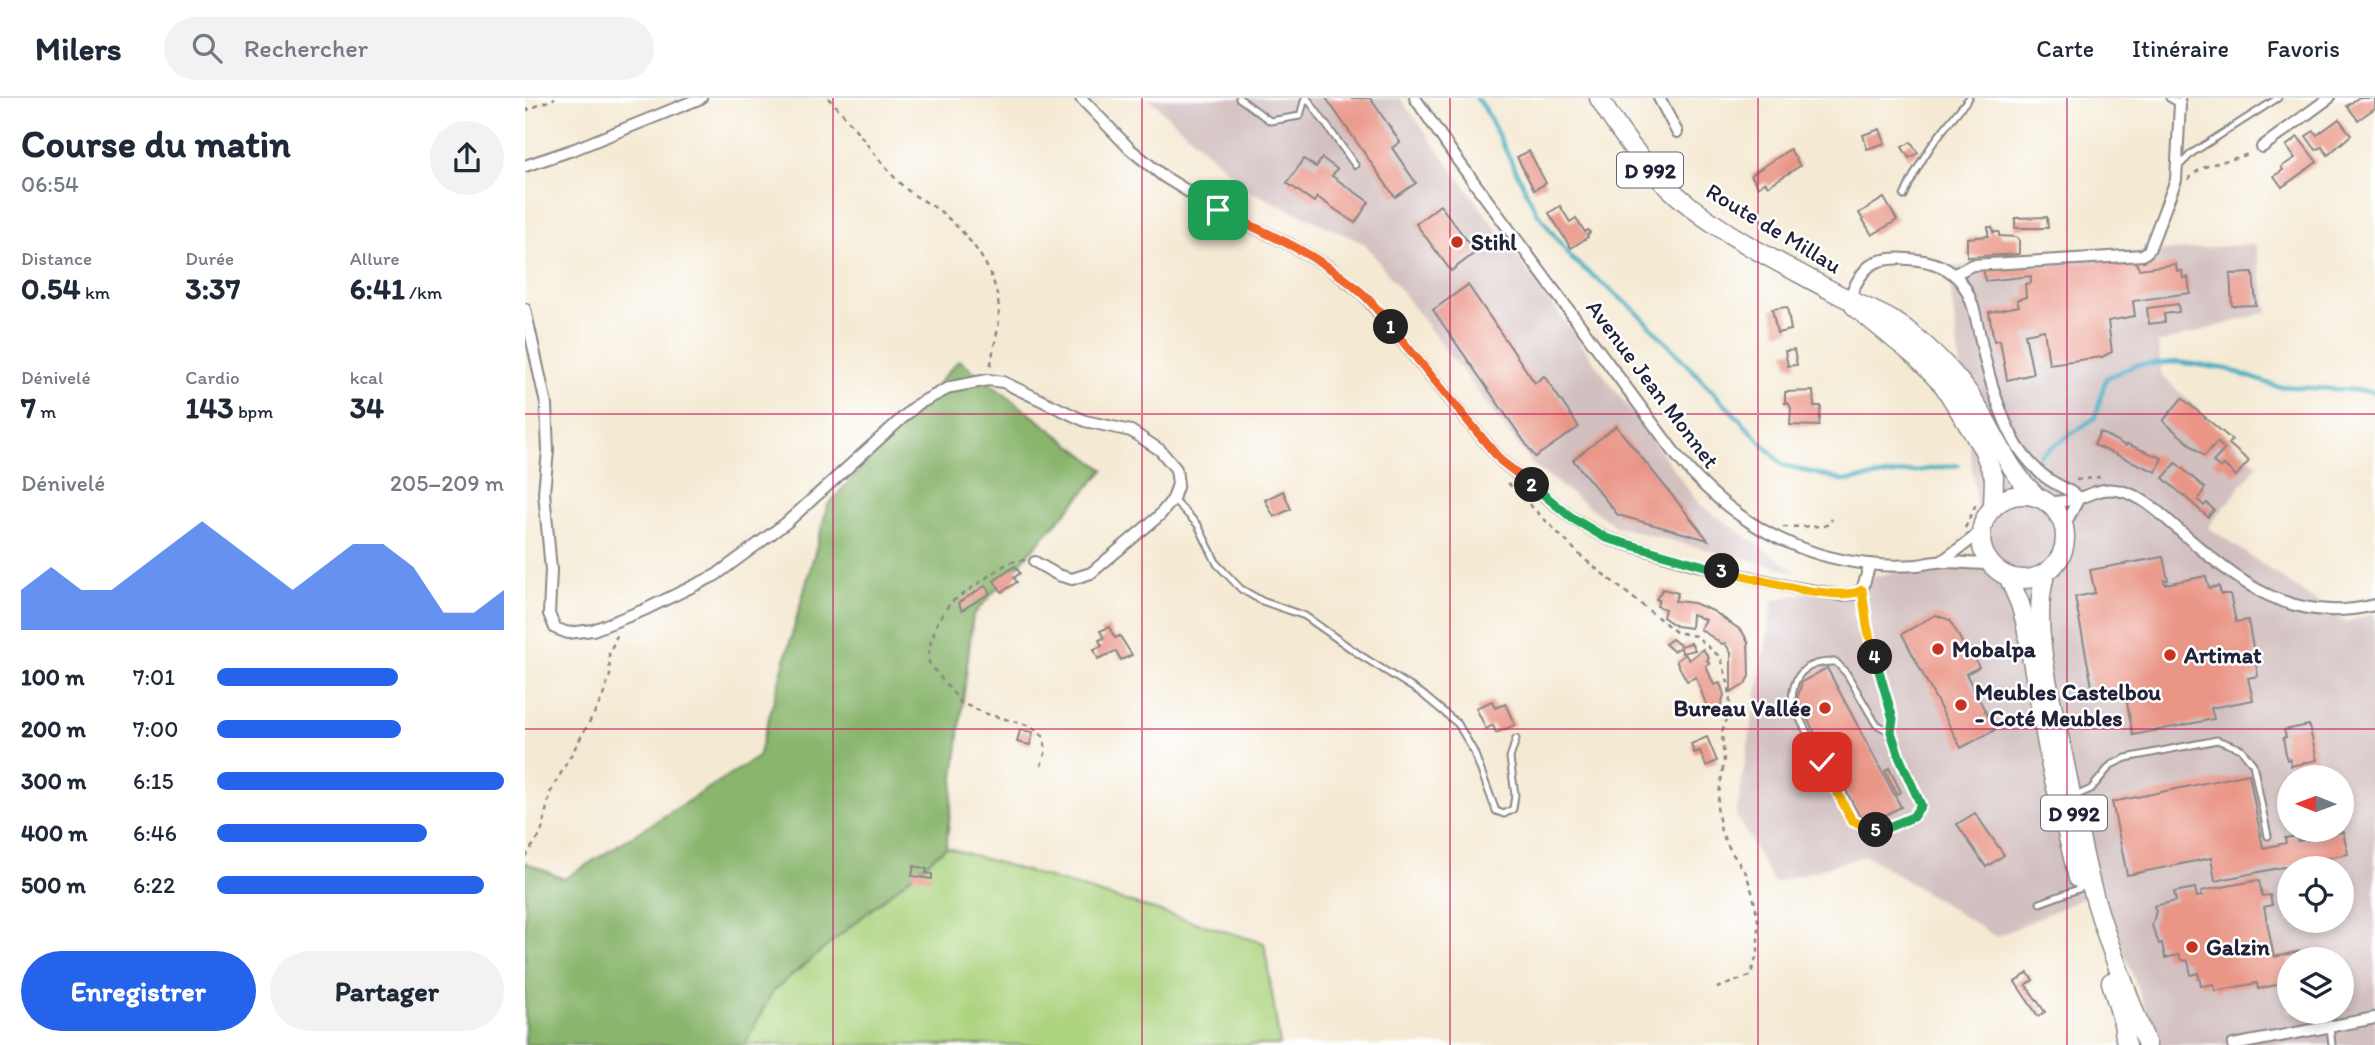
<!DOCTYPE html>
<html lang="fr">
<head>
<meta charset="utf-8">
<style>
	body { margin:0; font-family:Itim,sans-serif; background:#f2f2f3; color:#1f2937; height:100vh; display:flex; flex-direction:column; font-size:26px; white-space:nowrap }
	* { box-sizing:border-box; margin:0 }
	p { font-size:23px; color:#747a83 }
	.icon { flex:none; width:38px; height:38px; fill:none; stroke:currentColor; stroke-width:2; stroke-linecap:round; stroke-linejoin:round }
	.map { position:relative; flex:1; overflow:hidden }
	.sheet { display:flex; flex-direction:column; background:#fff; width:525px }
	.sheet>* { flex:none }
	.needle { width:46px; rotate:271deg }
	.buttons { position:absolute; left:1752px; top:667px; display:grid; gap:14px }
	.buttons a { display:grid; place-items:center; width:77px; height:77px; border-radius:50%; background:#fff; box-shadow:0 4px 10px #0003; font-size:35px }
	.pin { position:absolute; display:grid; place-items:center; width:60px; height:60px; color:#fff; margin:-30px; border-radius:14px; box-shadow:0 4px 10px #0006 }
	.km { position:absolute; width:35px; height:35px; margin:-18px; border-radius:50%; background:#222; color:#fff; font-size:19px; line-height:35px; text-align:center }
	.round { display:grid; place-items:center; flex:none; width:74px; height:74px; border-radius:37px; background:#f2f2f3 }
	.head { display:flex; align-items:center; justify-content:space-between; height:119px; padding:0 21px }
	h1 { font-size:38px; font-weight:700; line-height:52px }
	.figures { display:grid; grid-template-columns:repeat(3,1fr); gap:10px; height:119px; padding:7px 21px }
	.figures div { display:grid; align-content:center }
	.figures b { font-size:30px; font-weight:700 }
	.figures small { font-size:19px; font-weight:400 }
	.figures p { font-size:19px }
	.chart { height:196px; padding:14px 21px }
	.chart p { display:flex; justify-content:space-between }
	.chart svg { width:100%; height:126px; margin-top:7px; fill:#2563eb; opacity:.7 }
	.primary-button { display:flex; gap:14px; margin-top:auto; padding:14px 21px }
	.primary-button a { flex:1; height:80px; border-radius:42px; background:#2563eb; color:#fff; font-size:28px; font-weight:700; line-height:80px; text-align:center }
	.primary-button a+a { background:#f2f2f3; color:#1f2937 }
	ul { padding:0 21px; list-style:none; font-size:23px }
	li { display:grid; grid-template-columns:112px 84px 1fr; align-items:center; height:52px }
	li i { height:18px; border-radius:9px; background:#2563eb }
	header { display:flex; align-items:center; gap:42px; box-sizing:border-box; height:98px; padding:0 35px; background:#fff; border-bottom:2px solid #e0e1e3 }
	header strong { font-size:33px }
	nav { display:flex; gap:38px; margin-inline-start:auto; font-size:24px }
	.search { width:490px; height:63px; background:#f2f2f3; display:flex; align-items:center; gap:18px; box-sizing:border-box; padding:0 24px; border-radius:38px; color:#747a83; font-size:26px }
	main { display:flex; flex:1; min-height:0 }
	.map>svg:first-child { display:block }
	.industrial { fill:#d2bfbf; fill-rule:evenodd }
	.green { fill:#acd37e; stroke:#677a5c; stroke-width:2 }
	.forest { fill:#89b56d; stroke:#566c54; stroke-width:2 }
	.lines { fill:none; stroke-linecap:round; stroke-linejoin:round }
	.stream { stroke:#41acbf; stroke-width:4.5 }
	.building { fill:#ea9687 }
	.service-casing { stroke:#8b8686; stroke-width:9 }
	.minor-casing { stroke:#8b8686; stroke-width:14 }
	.primary-casing { stroke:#8b8686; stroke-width:21 }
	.path { stroke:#8b8686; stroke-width:2.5; stroke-dasharray:5 5; stroke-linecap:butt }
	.service { stroke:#fff; stroke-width:5 }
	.minor { stroke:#fff; stroke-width:10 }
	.primary { stroke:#fff; stroke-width:18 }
	.split-1-casing { stroke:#fff; stroke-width:14 }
	.split-2-casing { stroke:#fff; stroke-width:14 }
	.split-3-casing { stroke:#fff; stroke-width:14 }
	.split-4-casing { stroke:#fff; stroke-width:14 }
	.split-5-casing { stroke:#fff; stroke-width:14 }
	.split-6-casing { stroke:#fff; stroke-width:14 }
	.split-1 { stroke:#f0652b; stroke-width:9 }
	.split-2 { stroke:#f0652b; stroke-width:9 }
	.split-3 { stroke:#22a559; stroke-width:9 }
	.split-4 { stroke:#f5b400; stroke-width:9 }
	.split-5 { stroke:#22a559; stroke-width:9 }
	.split-6 { stroke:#f5b400; stroke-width:9 }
	.grid { fill:none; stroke:#c2185b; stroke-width:2; stroke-opacity:0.55 }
	.poi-dot { fill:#c8321e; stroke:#fff; stroke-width:2.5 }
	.labels { text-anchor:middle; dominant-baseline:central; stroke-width:5; stroke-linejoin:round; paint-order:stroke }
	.shield { fill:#fff; stroke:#646476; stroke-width:2 }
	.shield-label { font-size:21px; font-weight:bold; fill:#22223b }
	.street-label { font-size:23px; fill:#22223b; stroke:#fff }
	.poi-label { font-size:23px; font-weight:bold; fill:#22223b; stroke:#fff; text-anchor:start }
</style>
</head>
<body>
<header>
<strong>Milers</strong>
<div class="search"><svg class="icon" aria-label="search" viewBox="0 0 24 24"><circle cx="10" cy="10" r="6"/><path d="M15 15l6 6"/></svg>Rechercher</div>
<nav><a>Carte</a><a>Itinéraire</a><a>Favoris</a></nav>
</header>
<main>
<section class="sheet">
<div class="head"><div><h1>Course du matin</h1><p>06:54</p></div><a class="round"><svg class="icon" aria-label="share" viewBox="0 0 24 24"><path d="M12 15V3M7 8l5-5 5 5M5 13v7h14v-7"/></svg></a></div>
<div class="figures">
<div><p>Distance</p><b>0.54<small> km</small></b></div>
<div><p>Durée</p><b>3:37</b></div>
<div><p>Allure</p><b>6:41<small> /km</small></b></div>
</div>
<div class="figures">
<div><p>Dénivelé</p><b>7<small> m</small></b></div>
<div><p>Cardio</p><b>143<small> bpm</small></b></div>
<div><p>kcal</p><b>34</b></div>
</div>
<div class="chart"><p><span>Dénivelé</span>205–209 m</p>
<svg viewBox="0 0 160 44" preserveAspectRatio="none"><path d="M0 44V30L10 22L20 30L30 30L40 22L50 14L60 6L70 14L80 22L90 30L100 22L110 14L120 14L130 22L140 38L150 38L160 30V44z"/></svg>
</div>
<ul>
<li><b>100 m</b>7:01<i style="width:63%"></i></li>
<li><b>200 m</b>7:00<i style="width:64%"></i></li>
<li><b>300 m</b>6:15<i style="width:100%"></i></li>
<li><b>400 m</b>6:46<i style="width:73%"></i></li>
<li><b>500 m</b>6:22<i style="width:93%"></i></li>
</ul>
<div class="primary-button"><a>Enregistrer</a><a>Partager</a></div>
</section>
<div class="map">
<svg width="1850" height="947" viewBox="0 0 1850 947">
	<rect width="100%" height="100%" fill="#fff"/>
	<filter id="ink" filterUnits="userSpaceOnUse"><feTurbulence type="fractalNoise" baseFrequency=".0143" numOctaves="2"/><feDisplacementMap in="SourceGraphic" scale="14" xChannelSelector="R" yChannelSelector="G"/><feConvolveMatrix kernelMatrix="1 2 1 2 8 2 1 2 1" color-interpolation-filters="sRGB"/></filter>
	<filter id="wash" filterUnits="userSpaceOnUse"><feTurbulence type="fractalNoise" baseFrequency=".00686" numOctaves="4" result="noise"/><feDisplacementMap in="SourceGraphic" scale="28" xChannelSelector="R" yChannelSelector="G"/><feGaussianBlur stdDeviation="1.57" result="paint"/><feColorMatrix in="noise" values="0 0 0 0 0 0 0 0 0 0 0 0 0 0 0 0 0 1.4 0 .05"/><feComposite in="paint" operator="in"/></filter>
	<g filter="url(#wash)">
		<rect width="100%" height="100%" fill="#f4e9d2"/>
		<g class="industrial">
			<polygon points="623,0 875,0 1174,406 1274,475 1090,428 1009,368 840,146 725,93"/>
			<path d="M1730,146L1743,214L1633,245L1637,278L1733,367L1683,429L1821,524L1850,516V947H1634L1576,792L1471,839L1341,757L1249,785L1211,718L1248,502L1457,454L1423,169ZM1764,679H1816V732H1764ZM1764,770H1816V822H1764ZM1764,861H1816V914H1764Z"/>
		</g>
		<polygon class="green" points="421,749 739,845 755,947 219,947 248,893"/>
		<polygon class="forest" points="434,262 579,372 448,517 421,749 248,893 219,947 0,947 0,764 39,781 233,659 303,407"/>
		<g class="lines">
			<g class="stream">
				<polyline points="951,0 959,9 1011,113 1047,161 1109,211 1258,367 1320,383 1433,367"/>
				<polyline points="1515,357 1570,320 1581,280 1611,267 1652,264 1702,271 1751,288 1846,293 1850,295"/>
			</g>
		</g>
		<g id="blocks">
			<g class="building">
				<polygon points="801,0 845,0 875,44 867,50 891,85 870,99"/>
				<polygon points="1833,0 1850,0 1850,10 1833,22 1822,8"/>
				<polygon points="1814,21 1826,37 1803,57 1797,49 1791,52 1781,38 1789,33 1792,37"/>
				<polygon points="1355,31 1360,45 1342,51 1338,37"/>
				<polygon points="1773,39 1792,64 1757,89 1749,78 1758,72 1756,69 1770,60 1761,48"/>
				<polygon points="1386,44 1393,55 1384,60 1377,49"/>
				<polygon points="1265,51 1275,68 1243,88 1240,84 1233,89 1226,77"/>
				<polygon points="1004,53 1021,85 1009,92 992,59"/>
				<polygon points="797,60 812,71 807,78 844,104 830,125 792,99 789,104 762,85 779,61 791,69"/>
				<polygon points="1359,100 1372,122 1347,137 1334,115"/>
				<polygon points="915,107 951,154 926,173 891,126"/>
				<polygon points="1035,108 1045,124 1051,120 1060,134 1063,132 1065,135 1062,137 1063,139 1046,150 1024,115"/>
				<polygon points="1522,119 1523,130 1490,130 1490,120"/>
				<polygon points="1463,129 1467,129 1468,134 1474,134 1474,138 1491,139 1494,141 1494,156 1442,159 1442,140 1463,138"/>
				<polygon points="1610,162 1614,171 1651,166 1652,173 1657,173 1658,180 1663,179 1665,195 1608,203 1610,218 1583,223 1587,254 1577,259 1524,266 1519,232 1500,236 1508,276 1482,282 1475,242 1469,243 1464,214 1494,208 1492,202 1501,199 1500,186 1506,185 1506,178 1460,183 1458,169 1504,167 1504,169"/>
				<polygon points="1728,175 1731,207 1707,208 1705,176"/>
				<polygon points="943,187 1010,285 1019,278 1054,329 1010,359 908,212"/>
				<polygon points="1653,206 1654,214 1639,216 1640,224 1624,226 1622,210"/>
				<polygon points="1262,209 1266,232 1252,235 1247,211"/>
				<polygon points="1269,252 1272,267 1263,268 1260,253"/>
				<polygon points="1288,293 1289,308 1296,308 1294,328 1265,327 1266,310 1263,305 1260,305 1260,294"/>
				<polygon points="1657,300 1707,342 1704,346 1724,363 1711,378 1699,367 1696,370 1688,364 1700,351 1692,344 1679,358 1638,323"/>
				<polygon points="1091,328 1159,412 1183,442 1093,417 1048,362"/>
				<polygon points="1575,334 1601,348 1602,346 1637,360 1631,374 1569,347"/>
				<polygon points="1651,365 1680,390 1673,402 1679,408 1682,405 1689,412 1683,419 1638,380"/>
				<polygon points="758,393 766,411 749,419 740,402"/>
				<polygon points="1638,459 1643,482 1639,482 1640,486 1681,478 1684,490 1694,488 1696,496 1705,496 1711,524 1723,522 1733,578 1723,580 1728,602 1686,610 1689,621 1608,637 1600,594 1569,599 1550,499 1570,495 1565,472"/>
				<polygon points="490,468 495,475 489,480 492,484 477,494 469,483"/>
				<polygon points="460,488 465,495 437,512 433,505"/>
				<polygon points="1138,491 1153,495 1150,503 1169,505 1188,513 1217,533 1223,544 1224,578 1220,586 1206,595 1206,555 1200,545 1197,546 1175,531 1181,522 1167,516 1166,530 1151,528 1138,519 1140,511 1132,508 1134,502 1131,501"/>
				<polygon points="1410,517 1425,522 1440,550 1444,548 1454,569 1441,576 1470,632 1436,650 1377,536"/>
				<polygon points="584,529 590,540 595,538 607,557 596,562 591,553 573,561 569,551 577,548 574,542 579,540 575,533"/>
				<polygon points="1147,541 1156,548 1166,545 1170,552 1157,555 1156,549 1148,553 1140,546"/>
				<polygon points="1178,551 1184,560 1182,562 1185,566 1181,568 1189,587 1195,585 1199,597 1196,607 1183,612 1171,579 1162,583 1151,563 1160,556 1164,562"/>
				<polygon points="1302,570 1376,709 1351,722 1334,717 1272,602 1277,584"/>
				<polygon points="967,603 970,610 980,606 990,627 971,635 968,627 961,631 951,610"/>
				<polygon points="1784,627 1792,662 1766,668 1765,661 1762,662 1758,640 1761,639 1759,632"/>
				<polygon points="495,632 508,634 505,647 492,644"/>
				<polygon points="1182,639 1192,663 1181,668 1175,653 1169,655 1166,646"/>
				<polygon points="1364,670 1376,694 1372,696 1360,673"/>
				<polygon points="1724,676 1738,750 1761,745 1760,740 1772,738 1773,743 1818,734 1823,756 1690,783 1686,760 1602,777 1587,704"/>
				<polygon points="1450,715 1479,757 1461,769 1432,726"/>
				<polygon points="389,768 402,771 401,775 407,776 407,781 387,778"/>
				<polygon points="1734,782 1737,798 1745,797 1747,807 1739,809 1749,859 1790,850 1792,861 1764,861 1764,884 1733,891 1732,885 1690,893 1689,886 1676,888 1673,875 1666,877 1663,863 1656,862 1654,857 1640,860 1637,845 1634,846 1627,828 1631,813 1629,808 1651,803 1649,794 1670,790 1672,799 1677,798 1676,793"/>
				<polygon points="1503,875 1508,882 1501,887 1520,914 1513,918 1490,884"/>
			</g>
		</g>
	</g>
	<g filter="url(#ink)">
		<use href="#blocks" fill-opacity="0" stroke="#8b8686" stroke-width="2"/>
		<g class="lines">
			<defs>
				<g id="service">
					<polyline points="714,0 745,23 775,18 780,0"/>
					<polyline points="782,0 830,67"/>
					<polyline points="1644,0 1655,6 1657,0"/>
					<polyline points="1653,69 1667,55 1753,0"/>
					<path d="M1379,98C1397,56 1415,35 1444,0"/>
					<polyline points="648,401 673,427 692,466 716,491 737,503 780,518 835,557 896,595 933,626 949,654 971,713 979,716 988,711 990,697 985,660 991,641"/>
					<path d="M1337,492L1342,529L1369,621C1364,650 1385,681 1397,707L1389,719L1354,733L1327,724L1267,605C1267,576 1281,563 1311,564L1322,576L1351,626L1366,634"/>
					<polyline points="1548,699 1566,691 1586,667 1601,660 1692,642 1716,651 1728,666 1743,738"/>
					<polyline points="1515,805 1556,790"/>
					<polyline points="1805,929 1807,947"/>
				</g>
				<g id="minor">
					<polyline points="556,0 605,51 638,78 693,112 764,146 804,169 839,197 976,363 1047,420 1081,440 1172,467 1266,489 1315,497 1330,496 1337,492 1345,466"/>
					<path d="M890,0L931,60L1152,358C1201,418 1266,458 1343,466C1359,468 1376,468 1392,467C1401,466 1409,463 1418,464C1434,464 1450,466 1467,466"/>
					<polyline points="1134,0 1152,34"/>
					<polyline points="1737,49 1804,0"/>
					<polyline points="0,68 50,51 176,0"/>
					<polyline points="1430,176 1447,167 1618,157 1624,152 1651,82 1655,6"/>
					<path d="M1323,201C1339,170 1344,158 1383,161C1454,165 1447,216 1462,269C1469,296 1478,324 1493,349C1500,359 1509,370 1518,377C1529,387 1543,390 1554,400"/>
					<polyline points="0,211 21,306 23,353 19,394 26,472 24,516 30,530 43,535 68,532 119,512 191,477 261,425 393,306 426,289 463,282 478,284 560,323 606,333 635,352 651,371 653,386 648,401 634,418 566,475 547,481 533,477 510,464"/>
					<path d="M1523,405C1533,403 1546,403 1555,400C1570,394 1580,389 1596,393C1618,398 1637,417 1654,432C1713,484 1766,528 1850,507"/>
					<polyline points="1539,428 1554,400"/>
					<path d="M1417,463C1431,452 1444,445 1457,432"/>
					<polyline points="1708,947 1850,920"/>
				</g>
				<g id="primary">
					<path d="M1074,0C1136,107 1203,137 1307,193C1334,208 1363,216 1387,236C1412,257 1434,279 1451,306C1473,341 1481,370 1512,399"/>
					<polyline points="1329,208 1391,259 1419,288 1458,351 1469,379 1468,410"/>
					<circle cx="1498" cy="439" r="42"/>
					<path d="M1521,474C1505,523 1525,597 1536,647C1546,694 1554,740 1566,787C1581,841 1602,894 1622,947"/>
					<polyline points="1483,478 1495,506 1500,523 1526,669 1553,780"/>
					<polyline points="1586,884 1598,925 1601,947"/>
				</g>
			</defs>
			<use href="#service" class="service-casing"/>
			<use href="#minor" class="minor-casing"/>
			<use href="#primary" class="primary-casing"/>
			<g class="path">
				<path d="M303,0C331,27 351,63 380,90C391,100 405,105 416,114C450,142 480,183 473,230C470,244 467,258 465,272"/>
				<polyline points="0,13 30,0"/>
				<path d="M1663,82C1677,63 1706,64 1726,55"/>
				<polyline points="1551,382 1575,379"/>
				<polyline points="983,385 1058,460 1151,534 1171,538 1196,560 1204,588 1205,605 1197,635 1199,663 1192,709 1196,734 1207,755 1221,775 1228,797 1233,822 1233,854 1225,878 1189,891"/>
				<polyline points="1258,429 1299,428 1304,426 1307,421"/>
				<polyline points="1440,430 1452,404"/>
				<polyline points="500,462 484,464 425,505 412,525 404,550 404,565 436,605 462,616 506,628 518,638 521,652 516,668"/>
				<polyline points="0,759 16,736 25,695 77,601 85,577 84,556 92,537"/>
			</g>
			<use href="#service" class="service"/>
			<use href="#minor" class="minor"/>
			<use href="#primary" class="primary"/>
		</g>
	</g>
	<g class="lines" filter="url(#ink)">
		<defs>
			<path id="split-1" d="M693,112C743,136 797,158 838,196C849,206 857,218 866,229"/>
			<polyline id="split-2" points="866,229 976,363 1007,387"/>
			<polyline id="split-3" points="1007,387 1047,420 1081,440 1197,473"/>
			<path id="split-4" d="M1197,473C1225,479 1315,506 1337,492L1342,528L1350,559"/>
			<polyline id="split-5" points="1350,559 1368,621 1366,634 1375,661 1396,707 1388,719 1354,733 1351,732"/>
			<polyline id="split-6" points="1297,664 1327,723 1351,732"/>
		</defs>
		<use href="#split-1" class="split-1-casing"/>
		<use href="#split-2" class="split-2-casing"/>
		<use href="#split-3" class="split-3-casing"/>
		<use href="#split-4" class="split-4-casing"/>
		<use href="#split-5" class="split-5-casing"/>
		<use href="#split-6" class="split-6-casing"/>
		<use href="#split-1" class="split-1"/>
		<use href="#split-2" class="split-2"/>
		<use href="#split-3" class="split-3"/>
		<use href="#split-4" class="split-4"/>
		<use href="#split-5" class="split-5"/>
		<use href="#split-6" class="split-6"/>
	</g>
	<path class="grid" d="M308,0V947M617,0V947M925,0V947M1233,0V947M1542,0V947M0,316H1850M0,631H1850"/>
	<g class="poi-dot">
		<circle cx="932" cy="144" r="7"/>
		<circle cx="1413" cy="551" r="7"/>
		<circle cx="1645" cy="557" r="7"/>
		<circle cx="1436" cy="607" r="7"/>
		<circle cx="1300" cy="610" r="7"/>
		<circle cx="1667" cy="849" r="7"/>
	</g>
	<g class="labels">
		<g class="shield">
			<rect x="1092" y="54.5" width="66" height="35" rx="5"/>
			<rect x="1516" y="697.5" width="66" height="35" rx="5"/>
		</g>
		<g class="shield-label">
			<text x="1125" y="72">D 992</text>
			<text x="1549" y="715">D 992</text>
		</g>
		<g class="street-label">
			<text transform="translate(1249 130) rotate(31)">Route de Millau</text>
			<text transform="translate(1128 286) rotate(53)">Avenue Jean Monnet</text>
		</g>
		<g class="poi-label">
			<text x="946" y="144">Stihl</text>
			<text x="1427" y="551">Mobalpa</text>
			<text x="1659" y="557">Artimat</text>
			<text x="1450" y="594">Meubles Castelbou<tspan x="1450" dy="26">- Coté Meubles</tspan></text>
			<text x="1286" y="610" text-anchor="end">Bureau Vallée</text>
			<text x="1681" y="849">Galzin</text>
		</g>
	</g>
</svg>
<div class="buttons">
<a><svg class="needle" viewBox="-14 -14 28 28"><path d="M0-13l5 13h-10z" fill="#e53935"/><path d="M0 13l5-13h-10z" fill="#747a83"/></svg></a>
<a><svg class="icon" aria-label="locate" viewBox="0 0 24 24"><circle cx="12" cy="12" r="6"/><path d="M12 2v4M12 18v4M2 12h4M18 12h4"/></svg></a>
<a><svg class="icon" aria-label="layers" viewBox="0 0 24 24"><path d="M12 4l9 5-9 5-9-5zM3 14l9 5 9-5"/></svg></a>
</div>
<div class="pin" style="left:693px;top:112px;background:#1e9e55"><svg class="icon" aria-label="arrive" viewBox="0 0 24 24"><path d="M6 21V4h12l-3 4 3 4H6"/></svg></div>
<div class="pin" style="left:1297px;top:664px;background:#d93025"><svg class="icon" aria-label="check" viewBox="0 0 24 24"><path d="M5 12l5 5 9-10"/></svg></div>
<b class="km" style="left:866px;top:229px">1</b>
<b class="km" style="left:1007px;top:387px">2</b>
<b class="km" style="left:1197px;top:473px">3</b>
<b class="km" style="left:1350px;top:559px">4</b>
<b class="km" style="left:1351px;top:732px">5</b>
</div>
</main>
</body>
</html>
